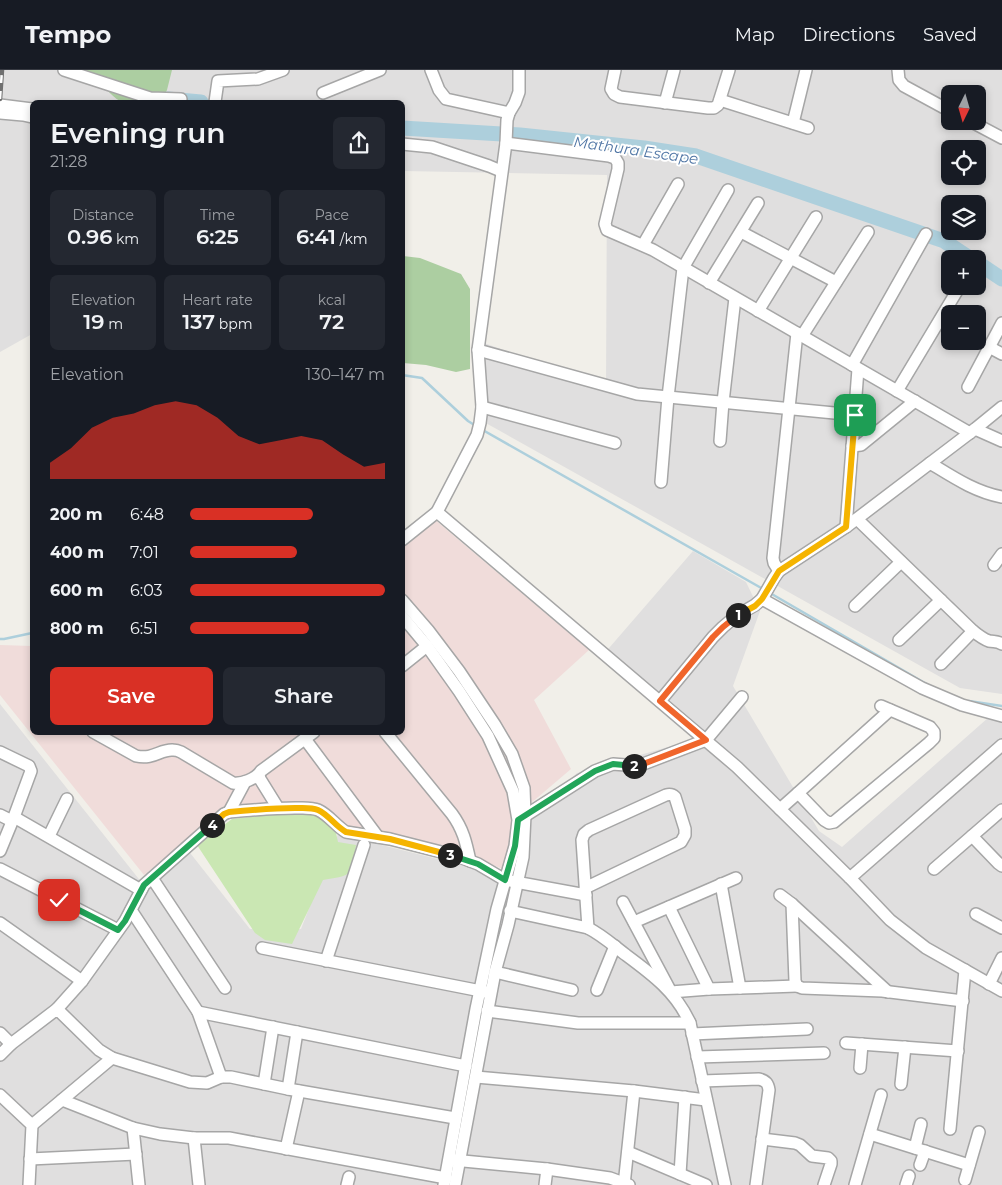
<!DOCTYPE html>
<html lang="en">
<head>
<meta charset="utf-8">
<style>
	body { margin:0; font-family:Montserrat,sans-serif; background:#242831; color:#f1f3f6; height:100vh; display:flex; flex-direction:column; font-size:19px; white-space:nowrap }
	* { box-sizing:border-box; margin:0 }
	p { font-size:16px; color:#9ea1a6 }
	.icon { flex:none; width:28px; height:28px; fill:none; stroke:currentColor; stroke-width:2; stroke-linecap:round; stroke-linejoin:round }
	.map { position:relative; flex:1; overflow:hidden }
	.details { position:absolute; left:30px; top:30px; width:375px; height:635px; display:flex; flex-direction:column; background:#171b24; border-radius:8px; box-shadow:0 2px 8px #0003 }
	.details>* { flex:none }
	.needle { width:32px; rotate:185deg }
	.fabs { position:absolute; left:941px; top:15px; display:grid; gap:10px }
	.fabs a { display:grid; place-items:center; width:45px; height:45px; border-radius:8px; background:#171b24; box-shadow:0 2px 8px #0003; font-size:25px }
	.pin { position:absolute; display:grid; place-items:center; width:42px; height:42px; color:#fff; margin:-21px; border-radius:10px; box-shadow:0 2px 8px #0006 }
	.km { position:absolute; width:25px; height:25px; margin:-12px; border-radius:50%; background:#222; color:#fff; font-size:14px; line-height:25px; text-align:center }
	.round { display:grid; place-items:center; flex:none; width:52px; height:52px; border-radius:8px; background:#242831 }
	.headline { display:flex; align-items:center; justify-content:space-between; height:85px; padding:0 20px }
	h1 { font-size:28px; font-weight:600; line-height:38px }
	.metrics { display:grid; grid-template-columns:repeat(3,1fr); gap:8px; height:85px; padding:5px 20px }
	.metrics div { display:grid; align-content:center; border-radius:8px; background:#242831; text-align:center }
	.metrics b { font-size:21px; font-weight:600 }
	.metrics small { font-size:14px; font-weight:400 }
	.metrics p { font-size:14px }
	.chart { height:140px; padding:10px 20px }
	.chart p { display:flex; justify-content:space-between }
	.chart svg { width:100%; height:90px; margin-top:5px; fill:#d93025; opacity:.7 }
	.action { display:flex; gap:10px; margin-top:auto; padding:10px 20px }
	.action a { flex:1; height:58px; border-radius:8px; background:#d93025; color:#fff; font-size:20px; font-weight:600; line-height:58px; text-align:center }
	.action a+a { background:#242831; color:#f1f3f6 }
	ul { padding:0 20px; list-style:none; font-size:16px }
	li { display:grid; grid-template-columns:80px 60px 1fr; align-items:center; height:38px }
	li i { height:12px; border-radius:6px; background:#d93025 }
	header { display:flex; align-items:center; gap:30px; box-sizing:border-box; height:70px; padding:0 25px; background:#171b24; border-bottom:1px solid #363941 }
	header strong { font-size:24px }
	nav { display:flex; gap:28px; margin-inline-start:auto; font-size:18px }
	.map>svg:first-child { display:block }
	.residential { fill:#e0dfdf; fill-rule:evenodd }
	.commercial { fill:#f0dcda }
	.grass { fill:#cae7b3 }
	.forest { fill:#accea1 }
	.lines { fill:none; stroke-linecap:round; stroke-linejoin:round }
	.stream { stroke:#adcfdc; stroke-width:2.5 }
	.river { stroke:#adcfdc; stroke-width:15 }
	.minor-casing { stroke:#a6a6a6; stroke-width:14 }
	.minor { stroke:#fff; stroke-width:11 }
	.rail-casing { stroke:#707070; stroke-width:4.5 }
	.rail { stroke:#fff; stroke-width:2.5; stroke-dasharray:8; stroke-linecap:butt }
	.split-1-casing { stroke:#fff; stroke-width:10 }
	.split-2-casing { stroke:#fff; stroke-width:10 }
	.split-3-casing { stroke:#fff; stroke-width:10 }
	.split-4-casing { stroke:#fff; stroke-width:10 }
	.split-5-casing { stroke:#fff; stroke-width:10 }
	.split-1 { stroke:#f5b400; stroke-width:6 }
	.split-2 { stroke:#f0652b; stroke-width:6 }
	.split-3 { stroke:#22a559; stroke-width:6 }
	.split-4 { stroke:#f5b400; stroke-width:6 }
	.split-5 { stroke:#22a559; stroke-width:6 }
	.labels { text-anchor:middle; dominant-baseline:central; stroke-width:4; stroke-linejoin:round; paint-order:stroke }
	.water-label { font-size:15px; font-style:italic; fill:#5076a5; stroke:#fff }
</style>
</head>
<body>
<header>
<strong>Tempo</strong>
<nav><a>Map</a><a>Directions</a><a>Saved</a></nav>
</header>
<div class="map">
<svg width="1002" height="1115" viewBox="0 0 1002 1115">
	<rect width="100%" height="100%" fill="#f1efe9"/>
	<g class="residential">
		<path d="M0,0H1002V624L960,618L475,347L484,273L606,316L607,105L403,101L402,32H32V264L0,282ZM950,24H978V51H950ZM950,79H978V106H950ZM950,134H978V161H950ZM950,189H978V216H950ZM950,244H978V271H950Z"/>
		<polygon points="693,481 746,512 760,541 733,616 819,761 842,777 989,647 1002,650 1002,1115 0,1115 0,634 142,813 187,779 250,859 301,859 338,764 505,806 529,747 577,703 696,669 603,585"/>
	</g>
	<polygon class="commercial" points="434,449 589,580 534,630 571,699 517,745 503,799 470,786 338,754 224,740 144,805 0,625 0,575 32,576 32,662 402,662 403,478"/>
	<path class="grass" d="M292,742L320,744L328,747L336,763L338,772L356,775C351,805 355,805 323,810L292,874L265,870L255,863L197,775L232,749Z"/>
	<g class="forest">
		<path d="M83,0H172L167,20L161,32C152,32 129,35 122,32C107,25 101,7 83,0Z"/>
		<polygon points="403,186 420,188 461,204 470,219 470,299 456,302 426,295 403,293"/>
	</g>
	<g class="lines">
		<g class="stream">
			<polyline points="402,305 422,308 468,351 476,356"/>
			<polyline points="481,359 763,519"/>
			<polyline points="770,523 930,616"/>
			<polyline points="0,569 4,569 32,563"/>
			<polyline points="969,631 1002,636"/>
		</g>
		<g class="river">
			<polyline points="168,29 201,32"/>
			<polyline points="402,58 520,65 644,78 696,86 944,171 971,189"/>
			<polyline points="978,193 1002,209"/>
		</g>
		<defs>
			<g id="minor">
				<polyline points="64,0 150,28 181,29"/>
				<polyline points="431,0 439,20 446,29 509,43"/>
				<polyline points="615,0 611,19 614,24 620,27 708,38 714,38 718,35 729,0"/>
				<polyline points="898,0 899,10 904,16 950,41"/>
				<polyline points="323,23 380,0"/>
				<polyline points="720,30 808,58"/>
				<polyline points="215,32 218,11 258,9 283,0"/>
				<polyline points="665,33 674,0"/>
				<polyline points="0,35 32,39"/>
				<polyline points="0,43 23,45 32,47"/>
				<polyline points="970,51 1002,68"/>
				<polyline points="793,53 806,0"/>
				<polyline points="506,73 609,86 615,88 618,93 618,99 605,154 607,160 653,180 970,363"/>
				<polyline points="402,74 432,77 489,96 501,101"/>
				<polyline points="741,162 836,212"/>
				<polyline points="643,175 678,114"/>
				<polyline points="709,213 758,133"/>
				<polyline points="758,241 816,147"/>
				<polyline points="802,266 868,162"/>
				<polyline points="989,277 1002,284"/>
				<polyline points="478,280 637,324 855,345"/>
				<polyline points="852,295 926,164"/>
				<polyline points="968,317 1002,253"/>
				<polyline points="897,321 960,216"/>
				<polyline points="482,337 615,373"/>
				<polyline points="975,359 1002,371"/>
				<polyline points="720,371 723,332 735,228"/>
				<polyline points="852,376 861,375 915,331"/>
				<path d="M930,393C953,407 975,422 1002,427"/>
				<polyline points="661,412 668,327 683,198 728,120"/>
				<polyline points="437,442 737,697 850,808 890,850 926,878 1002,921"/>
				<path d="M857,449L973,561C978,565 983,569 989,571C995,572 997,571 1002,574"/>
				<polyline points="846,457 858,299"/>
				<polyline points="402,470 437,442 477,365 480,353 482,337 478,280 506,73 507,50 509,43 515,33 519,22 519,0"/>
				<polyline points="994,495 1002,484"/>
				<polyline points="779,501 774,493 773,488 797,263"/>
				<polyline points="762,529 922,618 962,635 1002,646"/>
				<polyline points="402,530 428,560 459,601 495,655 512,684 524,718 525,745 523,787 508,855 495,902 455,1115"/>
				<polyline points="855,536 901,492"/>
				<polyline points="402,546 427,576 459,621 488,666 513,721 518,750 515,776 497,839 476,939 444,1115"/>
				<polyline points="899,570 941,530"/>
				<polyline points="941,594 973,561"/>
				<polyline points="402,596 427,576"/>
				<polyline points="660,631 713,567 723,557 736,546 755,535 762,529 774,508 779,501 846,457 975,359 1002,337"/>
				<path d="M93,662L136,686C154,690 160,679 173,680C176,680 179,681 181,682L233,713C242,714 256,709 261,701L314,662"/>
				<path d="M385,662L452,744C463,759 466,772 470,791"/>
				<polyline points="305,669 378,767"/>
				<polyline points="0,682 29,696 31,701 14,747 0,781"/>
				<polyline points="259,705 260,709 278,738"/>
				<polyline points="798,723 890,640"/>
				<polyline points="780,739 798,723 824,750 829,753 834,752 929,673 934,668 934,662 930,657 881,636"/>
				<polyline points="229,742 245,712"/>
				<polyline points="0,745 12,751"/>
				<polyline points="14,747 141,820"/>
				<polyline points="520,749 595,701 613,694 638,696 706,670 742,627"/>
				<polyline points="49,766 67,729"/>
				<polyline points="972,766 998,793 1002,796"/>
				<polyline points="0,799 118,860"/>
				<polyline points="934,799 1002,740"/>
				<polyline points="152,808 225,918"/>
				<polyline points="850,808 1002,675"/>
				<polyline points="721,814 740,918"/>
				<path d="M585,818L681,772L685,765V759L675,727C672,724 670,724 666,725L589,760L584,764L582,770L588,858"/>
				<polyline points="780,825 792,834 888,922"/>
				<polyline points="623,832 671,922 709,919 797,916"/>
				<polyline points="792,834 795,911 797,916 802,918 882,921 963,931"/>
				<polyline points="669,837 709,919"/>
				<polyline points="131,840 198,942"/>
				<path d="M510,841L588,858C602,865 614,876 626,885C653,905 676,922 690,953L725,1115"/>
				<polyline points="976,844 1002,858"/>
				<polyline points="634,852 736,808"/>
				<polyline points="0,853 82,911"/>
				<polyline points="262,878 486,922"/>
				<polyline points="326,891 364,775"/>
				<polyline points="495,902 572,920"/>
				<polyline points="989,914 1002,888"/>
				<polyline points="597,920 615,876"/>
				<path d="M57,939L82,911L125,851L144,815L224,744L229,742C251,740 273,738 295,738C303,738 311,737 318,740C329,745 336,756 346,762L390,769L457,786L478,794L505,810L586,825"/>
				<polyline points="487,941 578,953 690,953"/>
				<polyline points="0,963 11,974"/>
				<polyline points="692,964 807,959"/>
				<polyline points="846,973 958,981"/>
				<polyline points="0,985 11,974 57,939 99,980 112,988 190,1012 207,1013 221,1007 231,1007 288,1019 455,1048"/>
				<polyline points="697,987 824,983"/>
				<polyline points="860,998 862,974"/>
				<polyline points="221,1007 198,942 466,996"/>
				<polyline points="476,1007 634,1021 706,1030"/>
				<path d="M702,1011L759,1009C766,1011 768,1013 769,1020L756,1115"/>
				<polyline points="264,1014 273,957"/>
				<polyline points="901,1014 905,977"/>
				<polyline points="288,1019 297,962"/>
				<polyline points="0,1025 32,1055 29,1115"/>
				<polyline points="62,1030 133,1058 160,1064 194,1068 229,1068 446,1108"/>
				<polyline points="32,1055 112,988"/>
				<polyline points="133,1058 139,1115"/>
				<polyline points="950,1059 965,900"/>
				<polyline points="870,1064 969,1095"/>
				<polyline points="194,1068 199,1115"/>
				<polyline points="762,1069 795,1073 800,1075 812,1086 828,1088 831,1091 831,1094 824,1115"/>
				<polyline points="915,1078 921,1054"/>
				<polyline points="286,1079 299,1021"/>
				<polyline points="628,1082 706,1115"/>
				<polyline points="30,1089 136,1084"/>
				<polyline points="453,1090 547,1099 610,1108 629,1115"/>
				<polyline points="920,1095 925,1081"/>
				<polyline points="680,1104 685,1027"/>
				<polyline points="965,1110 979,1062"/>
				<polyline points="347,1115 349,1107"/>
				<polyline points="545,1115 547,1099"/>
				<polyline points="624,1115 634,1021"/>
				<polyline points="855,1115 881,1025"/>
				<polyline points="906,1115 909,1106"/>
			</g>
		</defs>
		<use href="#minor" class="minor-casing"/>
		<use href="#minor" class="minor"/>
		<defs>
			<polyline id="rail" points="0,29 2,0"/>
		</defs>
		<use href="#rail" class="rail-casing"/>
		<use href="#rail" class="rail"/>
	</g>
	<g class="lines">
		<defs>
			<polyline id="split-1" points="738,545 755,536 762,529 779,501 846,457 855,345"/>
			<polyline id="split-2" points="634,696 638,696 706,670 660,631 713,567 723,557 738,545"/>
			<polyline id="split-3" points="450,785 478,794 505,810 515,776 518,750 595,701 613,694 634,696"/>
			<path id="split-4" d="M212,755L224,744L229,742C251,740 273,738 295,738C303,738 311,737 318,740C329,745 335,756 346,762L390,769L450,785"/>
			<polyline id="split-5" points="59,830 118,860 125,851 144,815 212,755"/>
		</defs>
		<use href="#split-1" class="split-1-casing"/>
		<use href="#split-2" class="split-2-casing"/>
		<use href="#split-3" class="split-3-casing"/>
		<use href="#split-4" class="split-4-casing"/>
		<use href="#split-5" class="split-5-casing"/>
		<use href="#split-1" class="split-1"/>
		<use href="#split-2" class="split-2"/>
		<use href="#split-3" class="split-3"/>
		<use href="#split-4" class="split-4"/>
		<use href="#split-5" class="split-5"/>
	</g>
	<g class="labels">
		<g class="water-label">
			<text transform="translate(636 80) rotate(8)">Mathura Escape</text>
		</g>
	</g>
</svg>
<div class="fabs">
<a><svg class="needle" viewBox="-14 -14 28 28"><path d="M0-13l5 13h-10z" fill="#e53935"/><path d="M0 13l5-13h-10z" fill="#9ea1a6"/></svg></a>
<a><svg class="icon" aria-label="locate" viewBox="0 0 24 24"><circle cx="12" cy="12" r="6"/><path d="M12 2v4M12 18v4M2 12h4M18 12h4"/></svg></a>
<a><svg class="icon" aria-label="layers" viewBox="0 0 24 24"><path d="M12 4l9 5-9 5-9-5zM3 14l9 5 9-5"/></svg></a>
<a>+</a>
<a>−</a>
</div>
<div class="pin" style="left:855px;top:345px;background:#1e9e55"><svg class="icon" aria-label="arrive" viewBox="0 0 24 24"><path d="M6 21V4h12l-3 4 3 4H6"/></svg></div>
<div class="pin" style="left:59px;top:830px;background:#d93025"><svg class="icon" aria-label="check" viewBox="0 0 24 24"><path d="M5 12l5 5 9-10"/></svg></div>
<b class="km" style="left:738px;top:545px">1</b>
<b class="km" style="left:634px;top:696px">2</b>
<b class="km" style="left:450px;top:785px">3</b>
<b class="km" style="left:212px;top:755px">4</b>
<section class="details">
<div class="headline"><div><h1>Evening run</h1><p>21:28</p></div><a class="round"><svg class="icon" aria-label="share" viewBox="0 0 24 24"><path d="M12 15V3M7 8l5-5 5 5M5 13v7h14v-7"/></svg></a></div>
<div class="metrics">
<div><p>Distance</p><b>0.96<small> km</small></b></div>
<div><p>Time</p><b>6:25</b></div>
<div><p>Pace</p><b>6:41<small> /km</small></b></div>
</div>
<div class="metrics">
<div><p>Elevation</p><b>19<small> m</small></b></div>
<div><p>Heart rate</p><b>137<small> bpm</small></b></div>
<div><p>kcal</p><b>72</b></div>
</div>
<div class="chart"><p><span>Elevation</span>130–147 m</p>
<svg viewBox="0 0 160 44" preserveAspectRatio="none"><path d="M0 44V36L10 29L20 19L30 14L40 12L50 8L60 6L70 8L80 14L90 23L100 27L110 25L120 23L130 25L140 32L150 38L160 36V44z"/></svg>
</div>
<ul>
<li><b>200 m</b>6:48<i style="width:63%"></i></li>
<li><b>400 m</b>7:01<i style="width:55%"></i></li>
<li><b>600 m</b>6:03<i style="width:100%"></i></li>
<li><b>800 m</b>6:51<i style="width:61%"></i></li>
</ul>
<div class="action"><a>Save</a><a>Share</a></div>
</section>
</div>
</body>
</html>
